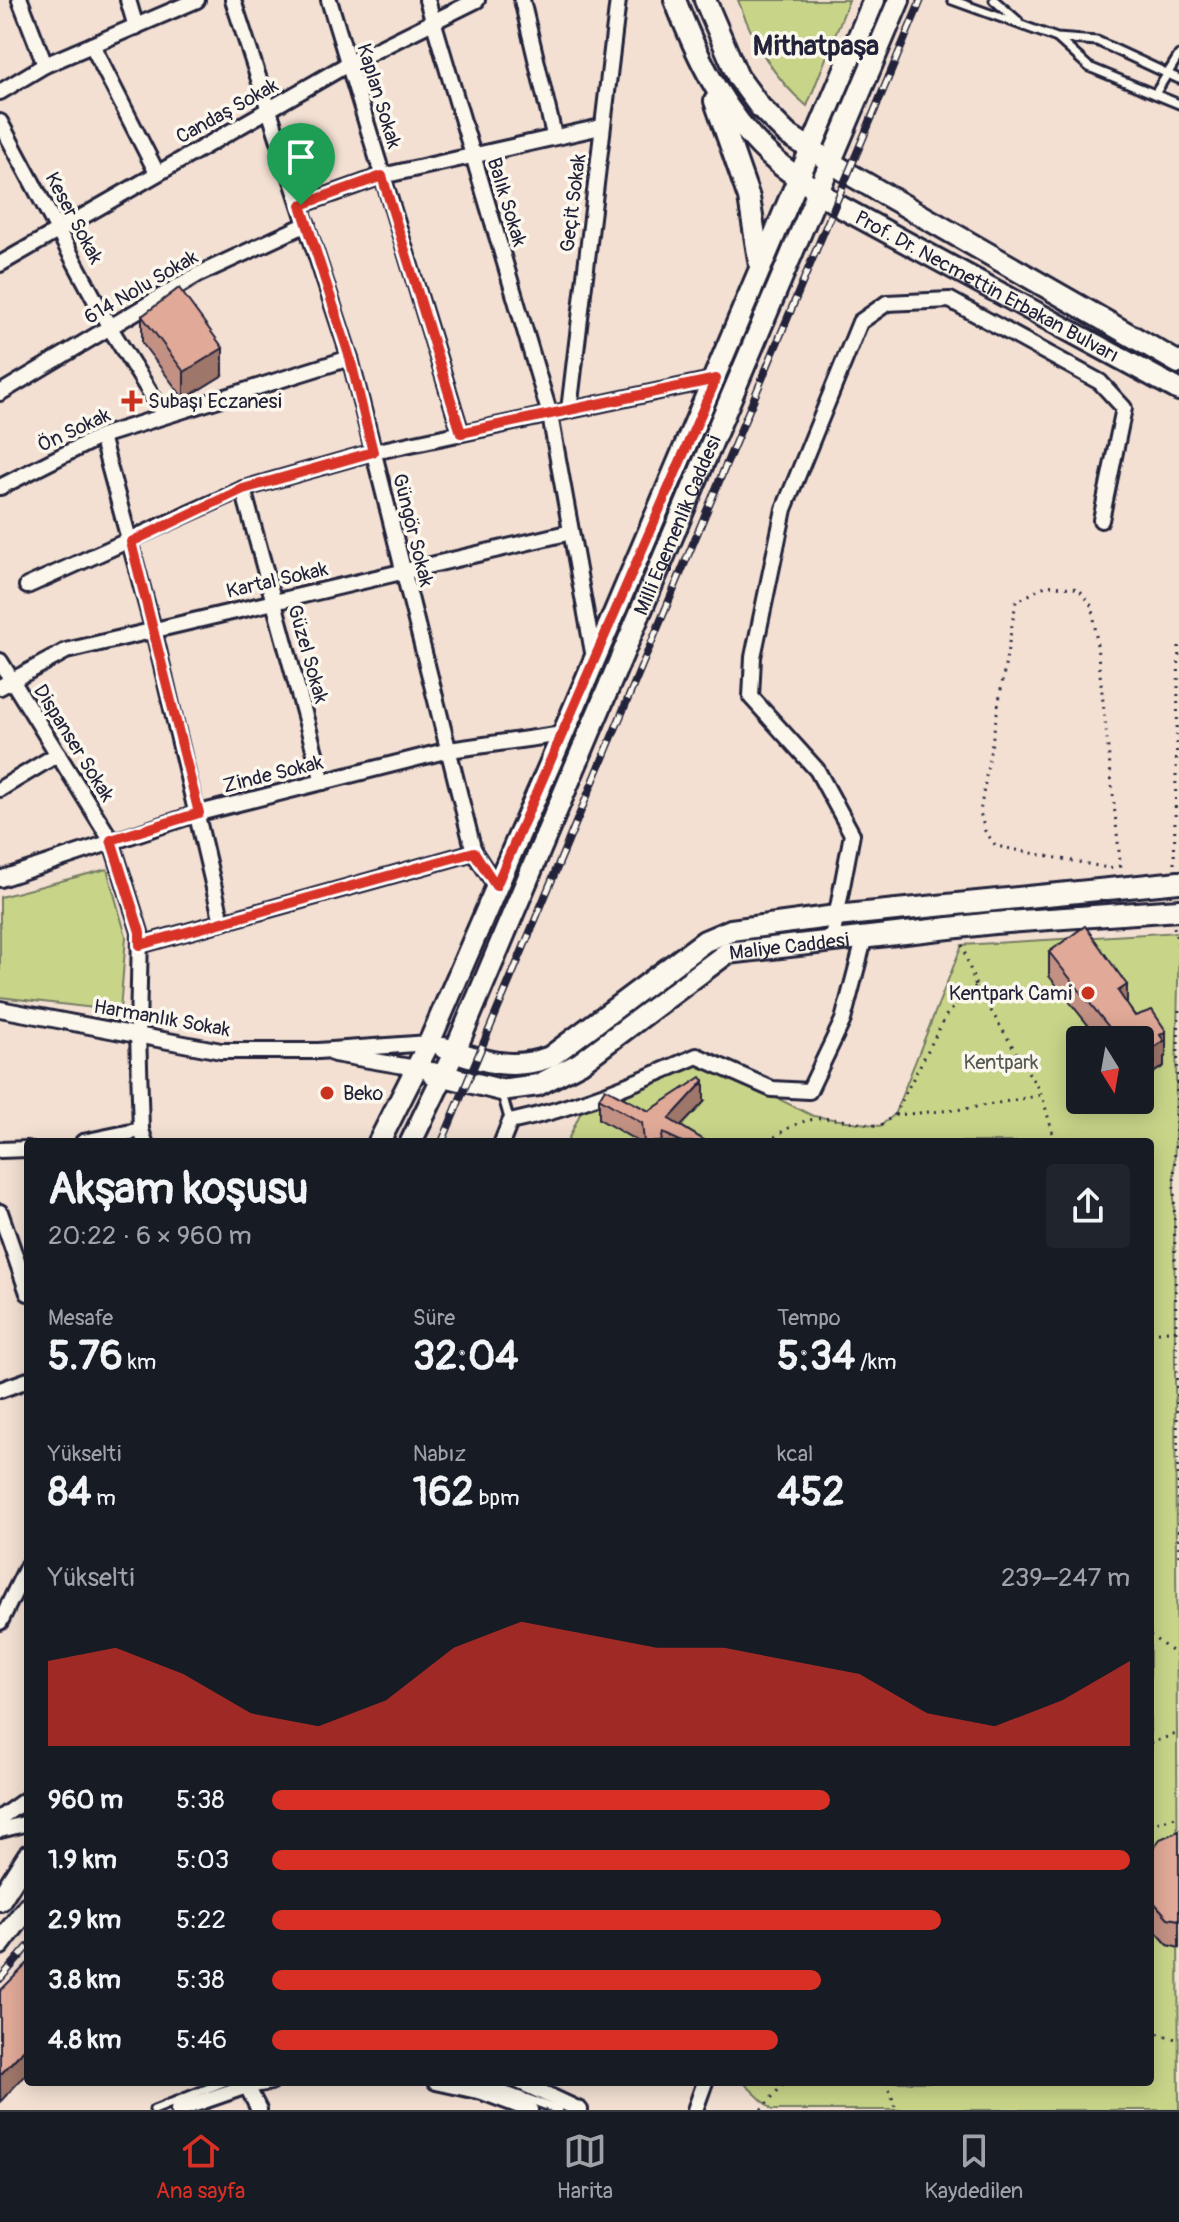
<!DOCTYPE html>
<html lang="tr">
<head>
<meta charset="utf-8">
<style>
	body { margin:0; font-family:Pangolin,sans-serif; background:#20242c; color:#f1f3f6; height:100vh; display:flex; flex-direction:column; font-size:30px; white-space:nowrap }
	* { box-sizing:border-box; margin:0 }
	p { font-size:26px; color:#9ea1a6 }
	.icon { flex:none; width:44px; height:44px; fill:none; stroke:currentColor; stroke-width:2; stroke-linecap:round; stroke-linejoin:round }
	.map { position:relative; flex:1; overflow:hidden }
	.panel { position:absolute; left:24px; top:1138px; width:1130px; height:948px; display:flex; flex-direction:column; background:#171b24; border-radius:8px; box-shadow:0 4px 20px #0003 }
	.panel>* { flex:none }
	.needle { width:52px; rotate:169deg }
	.buttons { position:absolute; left:1066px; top:1026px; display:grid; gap:16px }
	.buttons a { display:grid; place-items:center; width:88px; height:88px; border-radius:8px; background:#171b24; box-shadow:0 4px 20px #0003; font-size:40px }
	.pin { position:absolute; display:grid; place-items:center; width:68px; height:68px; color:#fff; margin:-82px -34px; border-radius:50% 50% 50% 0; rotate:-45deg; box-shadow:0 0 8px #0007 }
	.pin .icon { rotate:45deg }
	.round { display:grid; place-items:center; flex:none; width:84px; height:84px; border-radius:8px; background:#20242c }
	.headline { display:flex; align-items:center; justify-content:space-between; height:136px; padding:0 24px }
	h1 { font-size:44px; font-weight:800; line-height:60px }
	.figures { display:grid; grid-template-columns:repeat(3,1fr); gap:12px; height:136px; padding:8px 24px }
	.figures div { display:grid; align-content:center }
	.figures b { font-size:40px; font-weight:800 }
	.figures small { font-size:22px; font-weight:400 }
	.figures p { font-size:22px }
	.chart { height:224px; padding:16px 24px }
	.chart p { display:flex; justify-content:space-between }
	.chart svg { width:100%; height:144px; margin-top:8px; fill:#d93025; opacity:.7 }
	ul { padding:0 24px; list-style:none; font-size:26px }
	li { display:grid; grid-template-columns:128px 96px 1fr; align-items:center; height:60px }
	li i { height:20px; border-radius:10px; background:#d93025 }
	.tab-bar { display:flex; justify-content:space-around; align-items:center; height:112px; border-top:2px solid #363941; background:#171b24; font-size:22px; color:#9ea1a6 }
	.tab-bar a { display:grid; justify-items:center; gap:4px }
	.tab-bar .on { color:#d93025 }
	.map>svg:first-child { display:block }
	.green { fill:#c8d589; stroke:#757c62; stroke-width:2; fill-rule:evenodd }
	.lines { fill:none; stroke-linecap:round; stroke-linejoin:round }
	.lane-casing { stroke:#22223b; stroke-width:13 }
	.street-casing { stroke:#22223b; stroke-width:20 }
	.secondary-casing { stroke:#22223b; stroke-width:26 }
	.path { stroke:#22223b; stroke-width:3; stroke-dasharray:2 6; stroke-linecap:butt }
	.lane { stroke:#fbf7ec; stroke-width:7 }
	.street { stroke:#fbf7ec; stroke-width:14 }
	.secondary { stroke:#fbf7ec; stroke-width:20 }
	.rail-casing { stroke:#22223b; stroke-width:8 }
	.rail { stroke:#fbf7ec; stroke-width:5; stroke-dasharray:15; stroke-linecap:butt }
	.wall { fill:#c29183; stroke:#22223b; stroke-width:2 }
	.shaded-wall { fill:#9e766a; stroke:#22223b; stroke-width:2 }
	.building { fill:#e1a998; stroke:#22223b; stroke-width:2 }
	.route-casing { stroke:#fff; stroke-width:16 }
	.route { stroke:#d93025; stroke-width:10 }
	.poi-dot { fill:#c8321e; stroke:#fbf7ec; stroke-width:3 }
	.labels { text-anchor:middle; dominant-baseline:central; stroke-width:7; stroke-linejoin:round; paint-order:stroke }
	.street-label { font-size:20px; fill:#22223b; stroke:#fbf7ec }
	.poi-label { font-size:20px; fill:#22223b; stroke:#fbf7ec; text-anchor:start }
	.park-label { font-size:20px; fill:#545852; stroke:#fbf7ec }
	.district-label { font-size:28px; font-weight:bold; fill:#22223b; stroke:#fbf7ec }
</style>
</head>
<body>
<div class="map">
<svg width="1179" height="2110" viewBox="0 0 1179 2110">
	<rect width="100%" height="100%" fill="#f3e0d3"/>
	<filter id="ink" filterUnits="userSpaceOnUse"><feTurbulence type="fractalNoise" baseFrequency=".0125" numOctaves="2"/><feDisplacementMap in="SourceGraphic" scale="16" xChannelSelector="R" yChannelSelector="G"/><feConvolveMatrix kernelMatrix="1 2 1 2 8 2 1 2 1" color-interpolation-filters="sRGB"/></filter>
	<g filter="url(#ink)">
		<g class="green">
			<path d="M738,0H849L807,106C773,78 753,41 738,0Z"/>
			<polygon points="107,869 126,936 120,1011 0,997 0,897"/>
			<path d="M1179,932L1174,1184L1179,2110H772L743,2082H1150V1142H567L585,1103L694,1057L813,1116L880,1126L894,1115L962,945ZM1080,1040H1140V1100H1080Z"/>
		</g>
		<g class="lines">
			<defs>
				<g id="lane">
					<polyline points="952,0 1057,38 1097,41 1179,79"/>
					<polyline points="994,0 1018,21"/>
					<polyline points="1058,39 1089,67 1179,104"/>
					<polyline points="1155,94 1179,55"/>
					<polyline points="502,1094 510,1122"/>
					<polyline points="482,2082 558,2110"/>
					<polyline points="154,2110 224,2082"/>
				</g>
				<g id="street">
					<polyline points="20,0 45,65"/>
					<polyline points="128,0 136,27"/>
					<polyline points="233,0 350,358 474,852 496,886"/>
					<polyline points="329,0 461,433"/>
					<polyline points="427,0 550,415 594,658"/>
					<polyline points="522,0 554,135"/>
					<polyline points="92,45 157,173"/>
					<polyline points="0,92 45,65 197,0"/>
					<polyline points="0,122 110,328 164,415"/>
					<polyline points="301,205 382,176 601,127"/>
					<polyline points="0,264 348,64 477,0"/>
					<polyline points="0,393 197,275 307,224"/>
					<polyline points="569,410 618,0"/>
					<polyline points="101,436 153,628 222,922"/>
					<polyline points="0,487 101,436 350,358"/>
					<polyline points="243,489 323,782"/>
					<polyline points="27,586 243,489 373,452 716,379"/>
					<polyline points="0,661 111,840 140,932 138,1033 141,1130 145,1142"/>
					<polyline points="0,687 66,651 571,532"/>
					<polyline points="0,789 58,754"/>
					<polyline points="0,879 199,813 449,750 563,734"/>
					<polyline points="832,939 852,834 817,770 751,697 753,657 784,509 860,322 887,303 950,300 1100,382 1124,408 1101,520"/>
					<polyline points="140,945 474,852"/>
					<polyline points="0,1009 221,1051 318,1051 429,1043"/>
					<polyline points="334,1054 416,1068"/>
					<polyline points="83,1142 141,1130"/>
					<path d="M502,1142L510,1122C576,1108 635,1083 697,1056L772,1089L809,1091L843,1020L865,936"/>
					<polyline points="0,1150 28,1149"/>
					<polyline points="0,1212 28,1293"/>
					<polyline points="0,1390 28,1380"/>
					<polyline points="0,1622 28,1565"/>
					<polyline points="0,1818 28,1798"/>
					<polyline points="0,1830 28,1823"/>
					<polyline points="436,2082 482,2092 530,2110"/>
					<polyline points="520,2082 580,2110"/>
					<polyline points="247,2086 259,2110"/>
					<polyline points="178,2110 247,2086 271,2082"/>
					<polyline points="695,2110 705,2082"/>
				</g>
				<g id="secondary">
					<path id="s1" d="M675,0C699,62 726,118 777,162C796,178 818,190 837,205L1179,390"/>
					<polyline points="705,0 738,77 760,107 787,134 851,175 1179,363"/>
					<polyline points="715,101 749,198 760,266"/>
					<path d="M444,1048C482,1060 510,1072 550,1057L705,941L731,930L836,916L1179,882"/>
					<path id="s2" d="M432,1073L501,1090L538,1085L580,1063L727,953L994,923L1179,910"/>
					<polyline points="379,1142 429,1043 563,734 874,0"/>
					<path id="s3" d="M411,1142L455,1051L899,0"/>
					<polyline points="0,1900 28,1856"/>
					<polyline points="0,1944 28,1907"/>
				</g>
			</defs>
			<use href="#lane" class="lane-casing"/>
			<use href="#street" class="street-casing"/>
			<use href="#secondary" class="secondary-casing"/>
			<g class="path">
				<polyline points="1174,864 1179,644"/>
				<polyline points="1120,866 1108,868 996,846 985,831 980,812 1016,602 1047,585 1079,589 1093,608 1121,870"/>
				<polyline points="1174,927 1179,949"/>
				<polyline points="962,945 976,986 1042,1095 1055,1142"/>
				<polyline points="1179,1010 1174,1184 1179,1559"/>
				<polyline points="895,1115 965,1109 1042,1095"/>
				<path d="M768,1142C811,1108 830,1119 880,1126L894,1115L947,1014L976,986"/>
				<polyline points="1150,1333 1177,1330"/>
				<polyline points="1150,1635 1179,1657"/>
				<polyline points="1150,1743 1179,1733"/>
				<polyline points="1150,1825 1179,1816"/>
				<polyline points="1150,2031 1179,2040"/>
				<polyline points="887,2082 896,2110"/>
				<polyline points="761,2110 785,2082"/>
			</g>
			<use href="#lane" class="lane"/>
			<use href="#street" class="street"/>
			<use href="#secondary" class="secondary"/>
			<defs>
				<g id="rail">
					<polyline points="442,1142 921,0"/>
					<polyline points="0,1979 28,1947"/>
				</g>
			</defs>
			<use href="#rail" class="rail-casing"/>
			<use href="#rail" class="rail"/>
		</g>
		<g class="wall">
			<polygon points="142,316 223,375 184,399 142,343"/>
			<polygon points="1049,952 1127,1005 1166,1056 1164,1057 1164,1066 1140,1081 1140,1040 1100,1040 1049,976"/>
			<polygon points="599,1098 649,1111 704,1102 681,1126 707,1142 639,1142 599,1119"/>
			<polygon points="1179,1831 1179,1948 1168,1945 1150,1925 1150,1853"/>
		</g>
		<g class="shaded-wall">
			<polygon points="223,348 223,375 184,399 184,372"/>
			<polygon points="1127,985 1127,1009 1118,991"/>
			<polygon points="1166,1031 1166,1056 1164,1057 1164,1066 1140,1081 1140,1057 1160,1035"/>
			<polygon points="704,1081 704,1102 671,1137 669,1119"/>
			<polygon points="28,2045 28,2072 0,2102 0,2075"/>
		</g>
		<g class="building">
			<polygon points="179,288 223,348 184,372 142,316"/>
			<polygon points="1085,926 1127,985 1118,991 1135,1016 1152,1010 1166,1031 1160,1035 1164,1041 1140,1057 1140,1040 1109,1040 1106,1035 1112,1031 1049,952"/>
			<polygon points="701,1077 704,1081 669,1119 707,1142 682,1142 663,1133 661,1142 644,1142 642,1123 599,1098 605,1088 649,1111"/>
			<polygon points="1179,1831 1179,1920 1168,1918 1150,1898 1150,1853 1160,1839"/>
			<polygon points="28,1963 28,2045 0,2075 0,1991"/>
		</g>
	</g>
	<g class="lines" filter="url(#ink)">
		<defs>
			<polygon id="route" points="382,176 461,433 716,379 496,886 474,852 140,945 140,932 111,840 199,813 131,542 243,489 373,452 350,358 301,205"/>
		</defs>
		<use href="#route" class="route-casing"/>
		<use href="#route" class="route"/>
	</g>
	<g class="poi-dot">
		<path d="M128 389h8v8h8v8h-8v8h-8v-8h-8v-8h8z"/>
		<circle cx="1088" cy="993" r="8"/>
		<circle cx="327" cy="1093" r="8"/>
	</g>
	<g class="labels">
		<g class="street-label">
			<text transform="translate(379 96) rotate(73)">Kaplan Sokak</text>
			<text transform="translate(227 111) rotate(-29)">Candaş Sokak</text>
			<text transform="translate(507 202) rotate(73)">Balık Sokak</text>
			<text transform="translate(573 203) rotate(-83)">Geçit Sokak</text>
			<text transform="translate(74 218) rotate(62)">Keser Sokak</text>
			<text transform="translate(141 287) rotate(-30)">614 Nolu Sokak</text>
			<text stroke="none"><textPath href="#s1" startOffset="438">Prof. Dr. Necmettin Erbakan Bulvarı</textPath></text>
			<text transform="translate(74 430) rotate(-25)">Ön Sokak</text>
			<text stroke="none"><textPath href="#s3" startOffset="672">Milli Egemenlik Caddesi</textPath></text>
			<text transform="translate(413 530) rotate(76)">Güngör Sokak</text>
			<text transform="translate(277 580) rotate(-13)">Kartal Sokak</text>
			<text transform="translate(308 654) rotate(74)">Güzel Sokak</text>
			<text transform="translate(74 743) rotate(58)">Dispanser Sokak</text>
			<text transform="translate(273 774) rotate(-14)">Zinde Sokak</text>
			<text stroke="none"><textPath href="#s2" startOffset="402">Maliye Caddesi</textPath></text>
			<text transform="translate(162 1018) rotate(10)">Harmanlık Sokak</text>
		</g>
		<g class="poi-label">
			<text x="148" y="401">Subaşı Eczanesi</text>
			<text x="1072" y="993" text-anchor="end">Kentpark Cami</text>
			<text x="343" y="1093">Beko</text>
		</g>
		<g class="park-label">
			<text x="1001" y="1062">Kentpark</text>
		</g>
		<g class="district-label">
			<text x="816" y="46">Mithatpaşa</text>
		</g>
	</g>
</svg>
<div class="buttons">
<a><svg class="needle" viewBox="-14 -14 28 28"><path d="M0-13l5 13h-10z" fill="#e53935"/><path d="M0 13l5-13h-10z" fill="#9ea1a6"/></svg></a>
</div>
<div class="pin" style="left:301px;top:205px;background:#1e9e55"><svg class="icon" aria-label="arrive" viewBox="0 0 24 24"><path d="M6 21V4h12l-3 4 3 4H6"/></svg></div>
<section class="panel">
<div class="headline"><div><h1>Akşam koşusu</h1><p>20:22 · 6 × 960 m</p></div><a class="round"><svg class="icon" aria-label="share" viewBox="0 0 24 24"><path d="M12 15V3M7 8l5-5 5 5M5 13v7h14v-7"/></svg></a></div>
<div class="figures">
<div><p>Mesafe</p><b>5.76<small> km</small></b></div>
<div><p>Süre</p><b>32:04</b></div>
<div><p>Tempo</p><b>5:34<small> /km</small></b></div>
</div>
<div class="figures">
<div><p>Yükselti</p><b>84<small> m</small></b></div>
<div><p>Nabız</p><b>162<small> bpm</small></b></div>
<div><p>kcal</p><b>452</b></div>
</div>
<div class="chart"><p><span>Yükselti</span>239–247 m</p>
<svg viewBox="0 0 160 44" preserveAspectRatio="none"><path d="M0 44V18L10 14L20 22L30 34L40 38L50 30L60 14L70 6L80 10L90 14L100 14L110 18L120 22L130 34L140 38L150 30L160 18V44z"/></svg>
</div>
<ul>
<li><b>960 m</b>5:38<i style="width:65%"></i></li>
<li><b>1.9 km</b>5:03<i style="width:100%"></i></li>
<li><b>2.9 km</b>5:22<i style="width:78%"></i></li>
<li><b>3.8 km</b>5:38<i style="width:64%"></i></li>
<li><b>4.8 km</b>5:46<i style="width:59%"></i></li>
</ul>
</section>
</div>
<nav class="tab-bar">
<a class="on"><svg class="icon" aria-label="home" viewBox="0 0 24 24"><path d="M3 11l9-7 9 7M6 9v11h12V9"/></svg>Ana sayfa</a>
<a><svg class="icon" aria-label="map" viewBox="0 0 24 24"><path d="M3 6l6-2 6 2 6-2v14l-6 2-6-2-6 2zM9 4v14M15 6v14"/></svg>Harita</a>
<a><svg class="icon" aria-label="saved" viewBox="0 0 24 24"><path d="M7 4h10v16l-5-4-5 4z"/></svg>Kaydedilen</a>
</nav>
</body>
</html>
